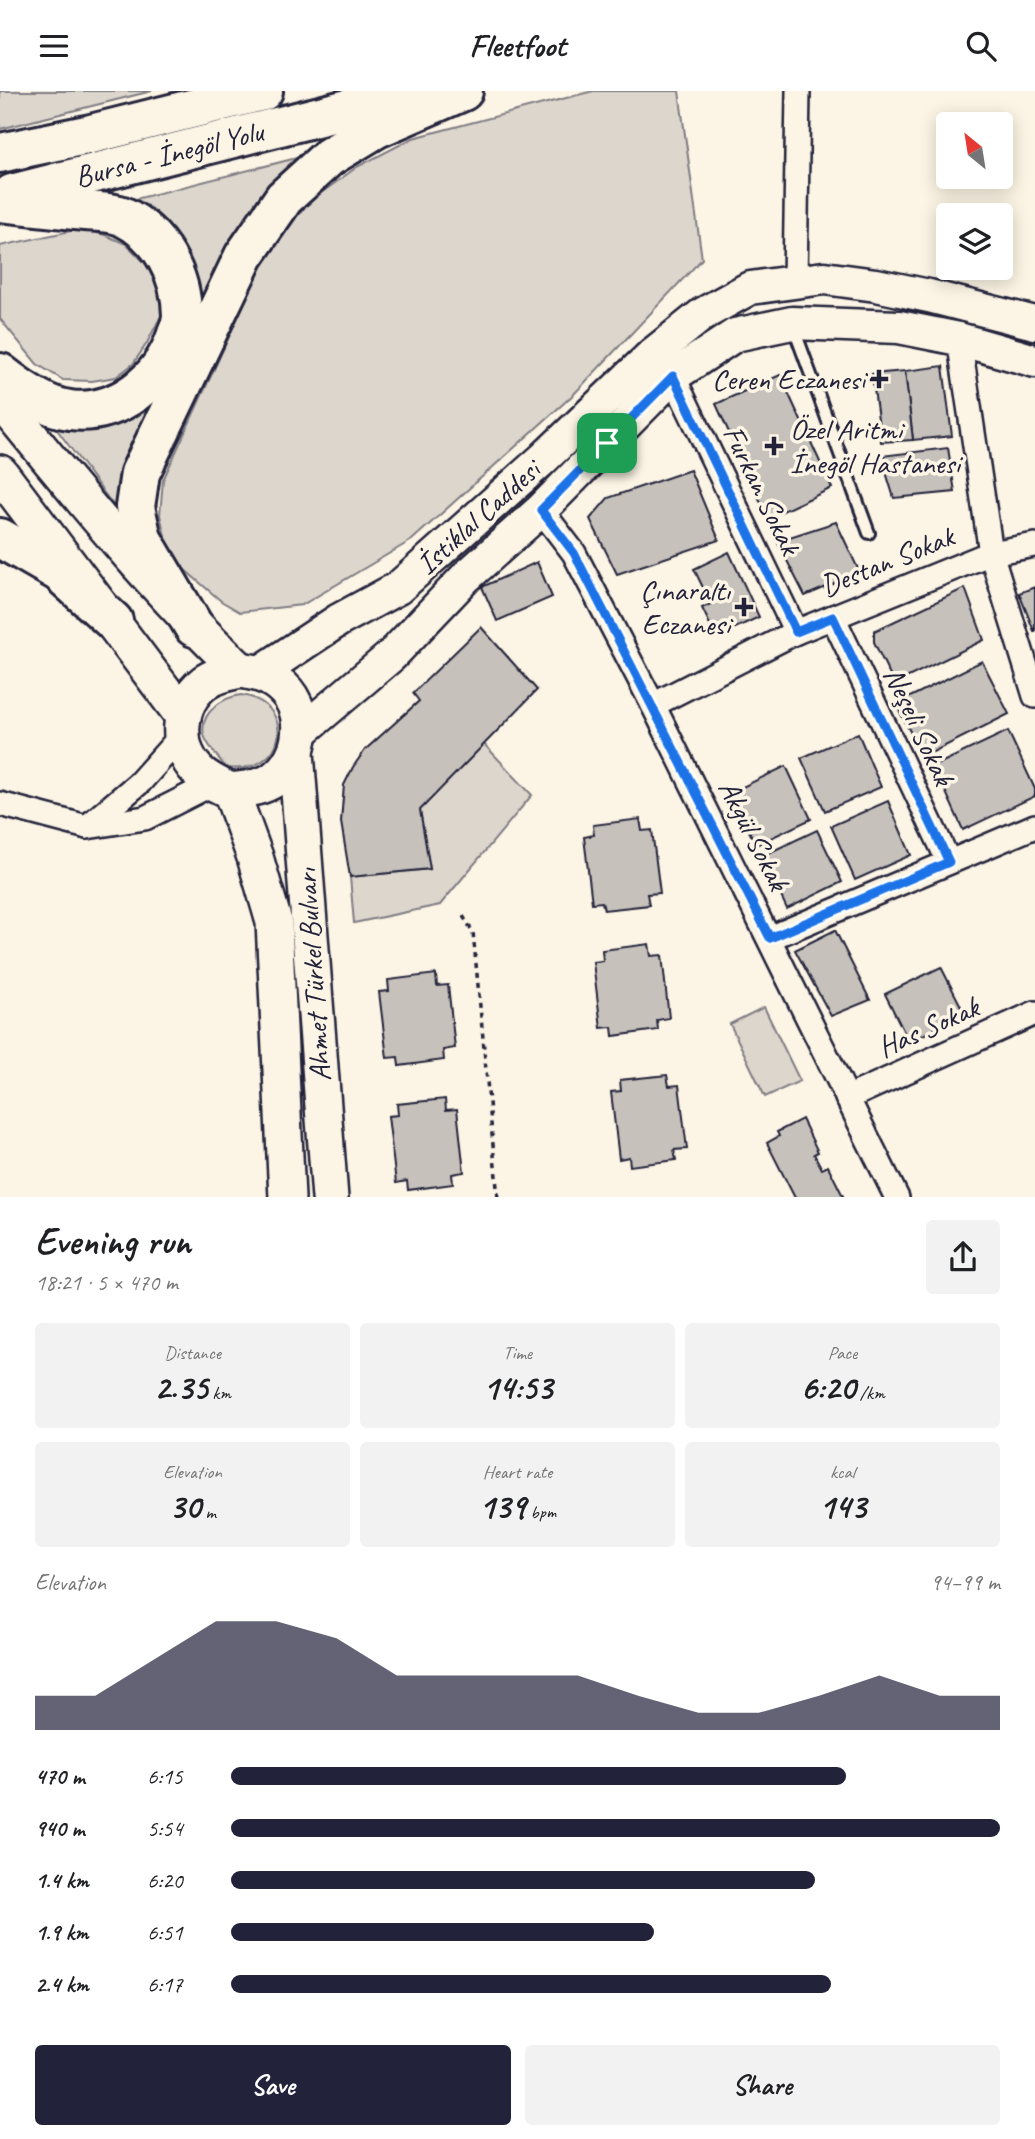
<!DOCTYPE html>
<html lang="en">
<head>
<meta charset="utf-8">
<style>
	body { margin:0; font-family:Caveat,sans-serif; background:#f2f2f2; color:#202124; height:100vh; display:flex; flex-direction:column; font-size:26px; white-space:nowrap }
	* { box-sizing:border-box; margin:0 }
	p { font-size:23px; color:#757577 }
	.icon { flex:none; width:38px; height:38px; fill:none; stroke:currentColor; stroke-width:2; stroke-linecap:round; stroke-linejoin:round }
	.map { position:relative; height:1106px; overflow:hidden }
	.drawer { display:flex; flex-direction:column; background:#fff; flex:1 }
	.drawer>* { flex:none }
	.needle { width:46px; rotate:330deg }
	.controls { position:absolute; left:936px; top:21px; display:grid; gap:14px }
	.controls a { display:grid; place-items:center; width:77px; height:77px; border-radius:7px; background:#fff; box-shadow:0 4px 18px #0003; font-size:35px }
	.pin { position:absolute; display:grid; place-items:center; width:60px; height:60px; color:#fff; margin:-30px; border-radius:14px; box-shadow:0 4px 10px #0006 }
	.round { display:grid; place-items:center; flex:none; width:74px; height:74px; border-radius:7px; background:#f2f2f2 }
	.overview { display:flex; align-items:center; justify-content:space-between; height:119px; padding:0 35px }
	h1 { font-size:38px; font-weight:700; line-height:52px }
	.stats { display:grid; grid-template-columns:repeat(3,1fr); gap:10px; height:119px; padding:7px 35px }
	.stats div { display:grid; align-content:center; border-radius:7px; background:#f2f2f2; text-align:center }
	.stats b { font-size:35px; font-weight:700 }
	.stats small { font-size:19px; font-weight:400 }
	.stats p { font-size:19px }
	.chart { height:196px; padding:14px 35px }
	.chart p { display:flex; justify-content:space-between }
	.chart svg { width:100%; height:126px; margin-top:7px; fill:#22223b; opacity:.7 }
	.button { display:flex; gap:14px; margin-top:auto; padding:14px 35px }
	.button a { flex:1; height:80px; border-radius:7px; background:#22223b; color:#fff; font-size:28px; font-weight:700; line-height:80px; text-align:center }
	.button a+a { background:#f2f2f2; color:#202124 }
	ul { padding:0 35px; list-style:none; font-size:23px }
	li { display:grid; grid-template-columns:112px 84px 1fr; align-items:center; height:52px }
	li i { height:18px; border-radius:9px; background:#22223b }
	header { display:flex; justify-content:space-between; align-items:center; height:91px; padding:0 35px; background:#fff; font-size:32px; font-weight:700 }
	.map>svg:first-child { display:block }
	.green { fill:#dcd6cc; stroke:#7f7c84; stroke-width:2 }
	.building { fill:#c6c1bb; stroke:#22223b; stroke-width:2 }
	.lines { fill:none; stroke-linecap:round; stroke-linejoin:round }
	.lane-casing { stroke:#22223b; stroke-width:16 }
	.street-casing { stroke:#22223b; stroke-width:28 }
	.secondary-casing { stroke:#22223b; stroke-width:37 }
	.primary-casing { stroke:#22223b; stroke-width:40 }
	.highway-casing { stroke:#22223b; stroke-width:44 }
	.path { stroke:#22223b; stroke-width:3.5; stroke-dasharray:5 5; stroke-linecap:butt }
	.lane { stroke:#fcf5e5; stroke-width:10 }
	.street { stroke:#fcf5e5; stroke-width:23 }
	.secondary { stroke:#fcf5e5; stroke-width:32 }
	.primary { stroke:#fcf5e5; stroke-width:35 }
	.highway { stroke:#fcf5e5; stroke-width:38 }
	.route-casing { stroke:#fff; stroke-width:14 }
	.route { stroke:#1a73e8; stroke-width:9 }
	.poi-dot { fill:#22223b; stroke:#fcf5e5; stroke-width:2.5 }
	.labels { text-anchor:middle; dominant-baseline:central; stroke-width:7; stroke-linejoin:round; paint-order:stroke }
	.street-label { font-size:30px; fill:#22223b; stroke:#fcf5e5 }
	.poi-label { font-size:30px; fill:#22223b; stroke:#fcf5e5; text-anchor:end }
</style>
</head>
<body>
<header><svg class="icon" aria-label="menu" viewBox="0 0 24 24"><path d="M4 6h16M4 12h16M4 18h16"/></svg>Fleetfoot<svg class="icon" aria-label="search" viewBox="0 0 24 24"><circle cx="10" cy="10" r="6"/><path d="M15 15l6 6"/></svg></header>
<div class="map">
<svg width="1035" height="1107" viewBox="0 0 1035 1107">
	<rect width="100%" height="100%" fill="#fcf5e5"/>
	<filter id="ink" filterUnits="userSpaceOnUse"><feTurbulence type="fractalNoise" baseFrequency=".0143" numOctaves="2"/><feDisplacementMap in="SourceGraphic" scale="14" xChannelSelector="R" yChannelSelector="G"/><feConvolveMatrix kernelMatrix="1 2 1 2 8 2 1 2 1" color-interpolation-filters="sRGB"/></filter>
	<g filter="url(#ink)">
		<g class="green">
			<polygon points="0,0 152,0 0,38"/>
			<polygon points="593,0 679,0 702,168 574,303 412,449 302,514 240,521 221,510 184,478 166,449 160,424 163,389 263,172 306,113 357,76 413,47"/>
			<polygon points="320,61 122,426 49,328 95,331 194,215 108,115"/>
			<polygon points="80,138 105,144 126,153 146,173 158,196 164,219 147,252 133,273 116,286 92,290 63,289 37,273 0,228 0,155"/>
			<path d="M241,604C297,612 289,684 226,677C220,668 207,655 204,644C199,622 223,606 241,604Z"/>
			<polygon points="484,653 532,704 440,814 354,832 350,786 430,778 420,719"/>
			<polygon points="764,916 800,990 765,1006 730,933"/>
		</g>
		<g class="building">
			<polygon points="943,275 952,345 913,349 905,280"/>
			<polygon points="905,280 913,349 881,351 872,283"/>
			<polygon points="780,284 832,397 768,427 716,313"/>
			<polygon points="948,357 955,401 894,407 881,365"/>
			<polygon points="690,379 719,449 617,483 590,428 608,407"/>
			<polygon points="836,431 860,482 805,505 777,450"/>
			<polygon points="729,461 759,526 716,546 702,517 711,513 694,478"/>
			<polygon points="537,471 552,506 497,530 482,496"/>
			<polygon points="1035,496 1035,540 1034,540 1019,502"/>
			<polygon points="965,497 984,549 894,593 874,551 874,540"/>
			<polygon points="481,536 537,599 420,719 430,778 350,786 341,731 344,694 353,676 365,659 419,610 413,602"/>
			<polygon points="982,570 1009,623 923,666 896,613"/>
			<polygon points="1008,640 1035,698 1035,705 963,739 934,675"/>
			<polygon points="858,642 881,696 825,720 801,667"/>
			<polygon points="786,675 811,728 756,754 730,702"/>
			<polygon points="888,710 911,764 855,789 831,735"/>
			<polygon points="640,728 642,740 652,739 660,802 647,803 649,814 604,819 602,811 592,812 584,746 594,744 593,734"/>
			<polygon points="817,739 842,791 787,818 762,765"/>
			<polygon points="835,839 870,909 831,925 795,859"/>
			<polygon points="649,853 651,865 662,864 669,927 657,929 658,939 613,945 612,936 601,937 593,871 603,870 602,859"/>
			<polygon points="941,876 965,923 909,951 885,903"/>
			<polygon points="436,883 437,895 448,894 455,957 443,959 444,969 399,975 398,966 387,967 379,901 389,900 388,889"/>
			<polygon points="667,984 669,995 679,994 687,1058 674,1059 676,1069 630,1075 629,1066 619,1068 611,1001 621,1000 620,989"/>
			<polygon points="445,1008 446,1019 457,1018 464,1081 452,1083 453,1093 408,1099 407,1090 396,1092 388,1025 398,1024 397,1013"/>
			<polygon points="802,1028 818,1061 814,1063 822,1078 828,1075 844,1107 795,1107 767,1052 779,1045 777,1041"/>
		</g>
		<g class="lines">
			<defs>
				<polyline id="lane" points="793,235 869,442"/>
				<g id="street">
					<polyline points="795,190 798,0"/>
					<polyline points="959,248 991,462 1035,605"/>
					<polyline points="673,285 796,541"/>
					<polyline points="541,419 574,462 653,614 897,1107"/>
					<polyline points="833,526 949,771"/>
					<polyline points="653,614 796,541 991,462 1035,454"/>
					<polyline points="0,713 87,736 145,727 214,692"/>
					<polyline points="87,736 140,691 181,645"/>
					<polyline points="770,847 1035,735"/>
					<polyline points="847,1007 1035,922"/>
				</g>
				<g id="secondary">
					<polyline points="259,582 339,529 398,497 543,368 653,263 703,223 750,197 824,187 876,194 929,205 1035,232"/>
					<polyline points="300,642 391,565 466,486 541,419 673,285 735,244 792,232 899,236 959,248 1035,270"/>
				</g>
				<g id="primary">
					<path d="M0,308C77,402 152,496 240,579"/>
					<polyline points="0,382 183,625"/>
					<path d="M240,579C253,581 265,583 276,591C310,615 306,666 273,689C261,697 245,698 231,700C220,695 207,689 198,680C174,656 177,613 204,592C215,584 227,582 240,579Z"/>
					<polyline points="296,661 330,1107"/>
					<polyline points="231,700 255,766 274,831 287,1107"/>
				</g>
				<g id="highway">
					<polyline points="0,62 91,43 263,0"/>
					<polyline points="12,103 415,1"/>
					<path d="M0,111C28,114 57,117 85,120C97,121 112,121 122,125C160,143 182,184 182,225C182,232 178,239 176,246C161,289 118,325 70,319C46,317 19,297 0,282"/>
					<polyline points="0,447 59,481 113,530"/>
					<polyline points="194,536 142,448 135,416 140,382 244,165 284,107 329,66 377,37 463,0"/>
				</g>
			</defs>
			<use href="#lane" class="lane-casing"/>
			<use href="#street" class="street-casing"/>
			<use href="#secondary" class="secondary-casing"/>
			<use href="#primary" class="primary-casing"/>
			<use href="#highway" class="highway-casing"/>
			<polyline class="path" points="463,825 473,841 498,1107"/>
			<use href="#lane" class="lane"/>
			<use href="#street" class="street"/>
			<use href="#secondary" class="secondary"/>
			<use href="#primary" class="primary"/>
			<use href="#highway" class="highway"/>
		</g>
	</g>
	<g class="lines" filter="url(#ink)">
		<defs>
			<polygon id="route" points="673,285 796,541 833,526 949,771 770,847 574,462 541,419"/>
		</defs>
		<use href="#route" class="route-casing"/>
		<use href="#route" class="route"/>
	</g>
	<g class="poi-dot">
		<path d="M875.5 277.5h7v7h7v7h-7v7h-7v-7h-7v-7h7z"/>
		<path d="M770.5 344.5h7v7h7v7h-7v7h-7v-7h-7v-7h7z"/>
		<path d="M740.5 505.5h7v7h7v7h-7v7h-7v-7h-7v-7h7z"/>
	</g>
	<g class="labels">
		<g class="street-label">
			<text transform="translate(169 63) rotate(-14)">Bursa - İnegöl Yolu</text>
			<text transform="translate(762 399) rotate(64)">Furkan Sokak</text>
			<text transform="translate(478 426) rotate(-42)">İstiklal Caddesi</text>
			<text transform="translate(887 470) rotate(-22)">Destan Sokak</text>
			<text transform="translate(919 635) rotate(65)">Neşeli Sokak</text>
			<text transform="translate(754 744) rotate(63)">Akgül Sokak</text>
			<text transform="translate(313 884) rotate(-94)">Ahmet Türkel Bulvarı</text>
			<text transform="translate(928 936) rotate(-24)">Has Sokak</text>
		</g>
		<g class="poi-label">
			<text x="865" y="288">Ceren Eczanesi</text>
			<text x="790" y="338" text-anchor="start">Özel Aritmi<tspan x="790" dy="34">İnegöl Hastanesi</tspan></text>
			<text x="730" y="499">Çınaraltı<tspan x="730" dy="34">Eczanesi</tspan></text>
		</g>
	</g>
</svg>
<div class="controls">
<a><svg class="needle" viewBox="-14 -14 28 28"><path d="M0-13l5 13h-10z" fill="#e53935"/><path d="M0 13l5-13h-10z" fill="#757577"/></svg></a>
<a><svg class="icon" aria-label="layers" viewBox="0 0 24 24"><path d="M12 4l9 5-9 5-9-5zM3 14l9 5 9-5"/></svg></a>
</div>
<div class="pin" style="left:607px;top:352px;background:#1e9e55"><svg class="icon" aria-label="arrive" viewBox="0 0 24 24"><path d="M6 21V4h12l-3 4 3 4H6"/></svg></div>
</div>
<section class="drawer">
<div class="overview"><div><h1>Evening run</h1><p>18:21 · 5 × 470 m</p></div><a class="round"><svg class="icon" aria-label="share" viewBox="0 0 24 24"><path d="M12 15V3M7 8l5-5 5 5M5 13v7h14v-7"/></svg></a></div>
<div class="stats">
<div><p>Distance</p><b>2.35<small> km</small></b></div>
<div><p>Time</p><b>14:53</b></div>
<div><p>Pace</p><b>6:20<small> /km</small></b></div>
</div>
<div class="stats">
<div><p>Elevation</p><b>30<small> m</small></b></div>
<div><p>Heart rate</p><b>139<small> bpm</small></b></div>
<div><p>kcal</p><b>143</b></div>
</div>
<div class="chart"><p><span>Elevation</span>94–99 m</p>
<svg viewBox="0 0 160 44" preserveAspectRatio="none"><path d="M0 44V32L10 32L20 19L30 6L40 6L50 12L60 25L70 25L80 25L90 25L100 32L110 38L120 38L130 32L140 25L150 32L160 32V44z"/></svg>
</div>
<ul>
<li><b>470 m</b>6:15<i style="width:80%"></i></li>
<li><b>940 m</b>5:54<i style="width:100%"></i></li>
<li><b>1.4 km</b>6:20<i style="width:76%"></i></li>
<li><b>1.9 km</b>6:51<i style="width:55%"></i></li>
<li><b>2.4 km</b>6:17<i style="width:78%"></i></li>
</ul>
<div class="button"><a>Save</a><a>Share</a></div>
</section>
</body>
</html>
